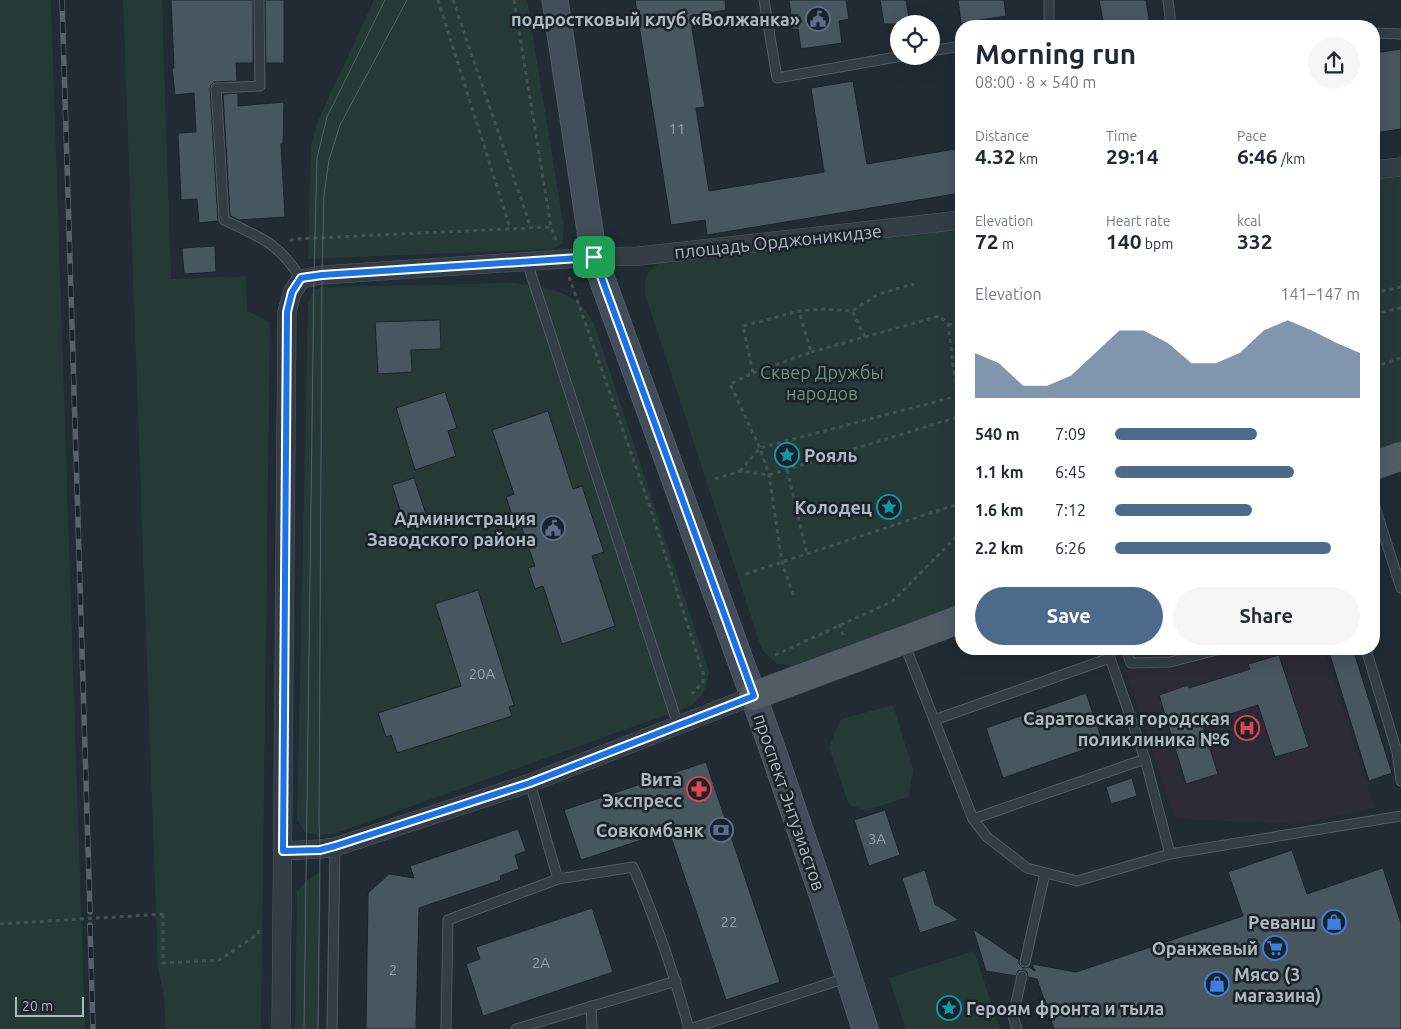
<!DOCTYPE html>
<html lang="en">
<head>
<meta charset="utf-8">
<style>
	body { margin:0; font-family:Ubuntu,sans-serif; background:#f6f6f7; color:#1f2937; height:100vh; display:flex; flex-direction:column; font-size:19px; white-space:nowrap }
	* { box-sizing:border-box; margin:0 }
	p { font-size:16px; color:#747a83 }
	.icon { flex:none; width:28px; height:28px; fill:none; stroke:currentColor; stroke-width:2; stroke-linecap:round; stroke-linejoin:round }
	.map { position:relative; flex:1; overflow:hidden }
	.sheet { position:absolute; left:955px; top:20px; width:425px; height:635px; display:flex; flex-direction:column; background:#fff; border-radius:20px; box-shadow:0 5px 20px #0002 }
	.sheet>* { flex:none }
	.tools { position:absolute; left:890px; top:15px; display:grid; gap:10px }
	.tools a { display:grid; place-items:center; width:50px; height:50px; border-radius:50%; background:#fff; box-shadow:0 5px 20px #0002; font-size:25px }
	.scale { position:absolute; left:15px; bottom:12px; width:69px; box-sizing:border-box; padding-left:5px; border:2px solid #adb8c2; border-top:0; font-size:14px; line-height:18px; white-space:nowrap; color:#adb8c2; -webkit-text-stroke:4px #192229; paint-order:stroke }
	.pin { position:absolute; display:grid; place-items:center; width:42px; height:42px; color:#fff; margin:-21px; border-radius:10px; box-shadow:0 2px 8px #0006 }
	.round { display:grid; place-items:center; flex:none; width:52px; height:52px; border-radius:26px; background:#f6f6f7 }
	.head { display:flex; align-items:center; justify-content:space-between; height:85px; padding:0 20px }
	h1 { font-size:28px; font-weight:700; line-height:38px }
	.figures { display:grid; grid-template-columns:repeat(3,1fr); gap:8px; height:85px; padding:5px 20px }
	.figures div { display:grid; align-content:center }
	.figures b { font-size:21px; font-weight:700 }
	.figures small { font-size:14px; font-weight:400 }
	.figures p { font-size:14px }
	.chart { height:140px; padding:10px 20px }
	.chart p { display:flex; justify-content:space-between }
	.chart svg { width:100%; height:90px; margin-top:5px; fill:#4c6b8b; opacity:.7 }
	.cta { display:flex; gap:10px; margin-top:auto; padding:10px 20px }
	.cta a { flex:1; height:58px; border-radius:30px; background:#4c6b8b; color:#fff; font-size:20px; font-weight:700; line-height:58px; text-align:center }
	.cta a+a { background:#f6f6f7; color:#1f2937 }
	ul { padding:0 20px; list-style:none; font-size:16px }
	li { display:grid; grid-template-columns:80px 60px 1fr; align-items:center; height:38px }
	li i { height:12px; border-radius:6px; background:#4c6b8b }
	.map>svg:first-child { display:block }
	.medical { fill:#2b2b37 }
	.green { fill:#253937 }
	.building { fill:#485660; stroke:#1b242b }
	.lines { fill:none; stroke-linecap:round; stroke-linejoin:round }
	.service-casing { stroke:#515b63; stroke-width:11 }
	.minor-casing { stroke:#515b63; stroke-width:19 }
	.secondary-casing { stroke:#515b63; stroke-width:27 }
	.primary-casing { stroke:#3d464f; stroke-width:29 }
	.path { stroke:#415454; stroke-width:3; stroke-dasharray:4 4; stroke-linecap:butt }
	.service { stroke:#333d45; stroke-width:9 }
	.minor { stroke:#333d45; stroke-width:18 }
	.secondary { stroke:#414d58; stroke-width:25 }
	.primary { stroke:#515c65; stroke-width:28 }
	.tram { stroke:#55616c; stroke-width:1 }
	.rail-casing { stroke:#55616c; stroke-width:5.5 }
	.rail { stroke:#192229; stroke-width:4; stroke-dasharray:11; stroke-linecap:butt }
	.path-bridge { stroke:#415454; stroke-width:3; stroke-dasharray:4 4; stroke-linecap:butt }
	.route-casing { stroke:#fff; stroke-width:10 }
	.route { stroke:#1a73e8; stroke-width:6 }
	.labels { text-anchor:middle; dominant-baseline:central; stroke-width:5; stroke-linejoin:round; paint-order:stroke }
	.number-label { font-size:15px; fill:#94a0aa }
	.poi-label { font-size:18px; font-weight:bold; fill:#adb8c2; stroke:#192229; text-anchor:end }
	.street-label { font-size:18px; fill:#adb8c2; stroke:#192229 }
	.park-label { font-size:18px; fill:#6e9672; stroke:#192229 }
</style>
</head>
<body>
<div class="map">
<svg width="1401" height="1029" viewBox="0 0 1401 1029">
	<rect width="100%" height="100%" fill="#202b34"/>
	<polygon class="medical" points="1119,649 1324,649 1375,808 1298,824 1175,819"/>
	<g class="green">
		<polygon points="0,0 51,0 85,1029 0,1029"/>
		<polygon points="123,0 162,0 171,279 246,276 247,311 270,322 261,1029 165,1029 164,997 158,968"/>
		<polygon points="374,0 527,0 564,229 563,243 553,249 308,259 311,145 318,121"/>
		<polygon points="1401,175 1401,443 1374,453 1374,178"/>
		<path d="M961,225V604L794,665L777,664L762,650L645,294C644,273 648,271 665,259Z"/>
		<path d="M514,283C549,289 577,289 594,324L709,671C707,687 704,696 691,706L334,834L318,835L305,832L297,820L308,303L314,290L324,287Z"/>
		<polygon points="893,705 913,770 909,797 866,810 849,805 829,747 841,719"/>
		<polygon points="321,871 319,1029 295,1029 297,891 305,882"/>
		<polygon points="974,951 1000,1029 906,1029 889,978"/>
	</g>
	<g class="building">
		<polygon points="171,0 253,0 253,63 236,63 237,81 215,82 211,85 210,88 218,221 199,223 197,199 181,200 178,133 196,132 194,93 175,95 172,68 174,68"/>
		<polygon points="265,0 284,0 284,63 266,63"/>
		<polygon points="635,0 725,0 726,10 690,16 705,107 696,108 709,191 824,172 811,88 853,81 867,164 961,148 961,193 707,235 705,220 671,225"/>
		<polygon points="789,0 846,0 849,19 839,21 842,43 801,49 798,29 793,30"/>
		<polygon points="880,0 906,0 910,24 884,24"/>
		<polygon points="958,0 1004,0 1006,16 961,23"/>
		<polygon points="1099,0 1146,0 1150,26 1104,26"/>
		<polygon points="1401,49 1401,129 1374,133 1374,53"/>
		<polygon points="238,93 238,106 284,102 283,144 281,144 285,217 239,220 230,216 223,94"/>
		<polygon points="215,246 216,272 184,274 182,248"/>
		<polygon points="440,320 441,349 411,350 412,372 378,374 375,322"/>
		<polygon points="445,392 457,428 448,431 456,456 415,470 396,408"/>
		<polygon points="548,411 573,489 582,486 604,552 592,556 615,626 562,644 543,586 535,589 528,568 535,566 517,514 512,515 506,497 514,494 492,430"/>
		<polygon points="414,478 428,520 406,528 392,485"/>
		<polygon points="478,590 514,705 509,707 512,716 397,753 391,735 386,737 378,713 461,686 435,604"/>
		<polygon points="1328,649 1353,649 1392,773 1369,781"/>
		<polygon points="1279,655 1309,747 1275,757 1258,705 1202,723 1218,774 1186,784 1159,695 1188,685 1189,688 1250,669 1248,664"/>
		<polygon points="1086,693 1103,743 1003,778 986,728"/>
		<polygon points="706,762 780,982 726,1000 669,831 581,860 564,810"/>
		<polygon points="1132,778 1137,796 1111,804 1106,787"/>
		<polygon points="885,810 900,855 869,866 854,820"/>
		<polygon points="518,829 526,851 515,855 519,869 500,876 501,880 419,908 416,1029 366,1029 368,893 389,874 414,878 410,866"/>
		<polygon points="1292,850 1307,894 1383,868 1401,923 1401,1029 1054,1029 1037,979 1028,977 1027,972 1023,970 1018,971 1016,976 986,971 973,929 1019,960 1019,964 1023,968 1029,967 1035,971 1032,964 1076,972 1243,916 1228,872"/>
		<polygon points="925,870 935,904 959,920 920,933 902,878"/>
		<polygon points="592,908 613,972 483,1016 466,964 480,959 476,947"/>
	</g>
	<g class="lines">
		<defs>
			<g id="service">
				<path d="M259,0L260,86L216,88L224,220C260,237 280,244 301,279"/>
				<polyline points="764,0 777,78 902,56"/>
				<polyline points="1168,0 1171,26"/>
				<polyline points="1049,26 1049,0"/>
				<polyline points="1374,33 1401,34"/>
				<polyline points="931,51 961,46"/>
				<polyline points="527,262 678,725"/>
				<polyline points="1374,504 1401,588"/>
				<polyline points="904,643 973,819 987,837 1027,868 1077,881 1170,854 1401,816"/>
				<polyline points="1108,649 1110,658 1145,759 1170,854"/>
				<polyline points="1126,649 1131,663 1170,662 1221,649"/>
				<polyline points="1366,649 1397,752 1401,781"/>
				<polyline points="934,720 1110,658"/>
				<polyline points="973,819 1145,759"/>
				<path d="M558,879L633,867C656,920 674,974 689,1029"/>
				<polyline points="1025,962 1045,873"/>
				<polyline points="591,1006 592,1029"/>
				<polyline points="332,1029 335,847"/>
				<polyline points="446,1029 448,920 558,879 530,783"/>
				<polyline points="516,1029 676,981"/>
				<polyline points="690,1029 846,978"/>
				<polyline points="1017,1029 1013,1016 1022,976"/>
			</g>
			<g id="minor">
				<polyline points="1374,170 1401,167"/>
				<polyline points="283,851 320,849 335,847 530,783 753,696"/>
				<polyline points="281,1029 287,312 292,293 301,279 322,275 594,257 639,256 961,220"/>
			</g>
			<polyline id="secondary" points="555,0 594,257 770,742 823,897 865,1029"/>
			<g id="primary">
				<polyline points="1374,466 1401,456"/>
				<polyline points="753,696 961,619"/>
			</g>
		</defs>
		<use href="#service" class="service-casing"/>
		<use href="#minor" class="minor-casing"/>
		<use href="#secondary" class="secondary-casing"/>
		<use href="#primary" class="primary-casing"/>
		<g class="path">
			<polyline points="438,0 510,228"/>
			<polyline points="453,0 531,228"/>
			<polyline points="514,0 551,227 556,240"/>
			<polyline points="290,241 294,239 551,227"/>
			<polyline points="569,277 650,507 703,673 703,682 692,694"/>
			<polyline points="1374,293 1401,287"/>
			<polyline points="1374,314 1401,308"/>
			<polyline points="948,324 961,327"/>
			<polyline points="865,337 939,316 948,324 957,396 961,409"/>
			<polyline points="811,352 865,337 852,311"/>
			<polyline points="1374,367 1401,358"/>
			<polyline points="753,373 811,352 799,311"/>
			<polyline points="787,470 807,554"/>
			<polyline points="740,471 760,448 961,395"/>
			<polyline points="715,479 740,471 769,475 961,416"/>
			<polyline points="958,504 961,513"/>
			<polyline points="746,574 961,503"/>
			<polyline points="793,595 782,562 769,475 760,448 730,384 753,373 743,326 799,311 823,309 852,311 879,294 914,284"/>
			<polyline points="839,624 843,635"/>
			<polyline points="775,655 893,601 959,534 961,528"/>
			<polyline points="163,914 163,963 219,960 258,934 260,926"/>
		</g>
		<use href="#service" class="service"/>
		<use href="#minor" class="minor"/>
		<use href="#secondary" class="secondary"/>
		<use href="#primary" class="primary"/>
		<g class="tram">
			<polyline points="304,1029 314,276 317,158 327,117 385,0"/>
			<polyline points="318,1029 320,849 319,821 322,275 324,195 329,160 340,125 407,0"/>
		</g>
		<defs>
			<g id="rail">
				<polyline points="62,0 90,912"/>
				<polyline points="90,925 93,1029"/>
			</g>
		</defs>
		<use href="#rail" class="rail-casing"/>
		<use href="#rail" class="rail"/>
		<polyline class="path-bridge" points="0,924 163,914"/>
	</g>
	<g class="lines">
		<defs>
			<polygon id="route" points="594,257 754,696 530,783 335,846 320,850 283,851 287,312 292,292 301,278 322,275"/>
		</defs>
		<use href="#route" class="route-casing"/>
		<use href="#route" class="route"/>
	</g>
	<defs>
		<symbol id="civic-ring" viewBox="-11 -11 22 22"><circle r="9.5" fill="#192229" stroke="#5c6f8a" stroke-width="1.5"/><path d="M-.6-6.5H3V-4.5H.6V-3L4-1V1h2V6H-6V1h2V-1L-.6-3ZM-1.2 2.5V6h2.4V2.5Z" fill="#5c6f8a"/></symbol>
		<symbol id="sight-ring" viewBox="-11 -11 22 22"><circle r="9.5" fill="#192229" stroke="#0f9aa8" stroke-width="1.5"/><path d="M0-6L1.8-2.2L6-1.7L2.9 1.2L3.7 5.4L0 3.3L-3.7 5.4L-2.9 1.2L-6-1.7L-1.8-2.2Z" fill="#0f9aa8"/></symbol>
		<symbol id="hospital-ring" viewBox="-11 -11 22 22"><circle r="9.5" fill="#192229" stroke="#e0444e" stroke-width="1.5"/><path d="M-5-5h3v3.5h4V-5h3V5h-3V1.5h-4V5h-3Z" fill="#e0444e"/></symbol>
		<symbol id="pharmacy-ring" viewBox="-11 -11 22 22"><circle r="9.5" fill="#192229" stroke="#e0444e" stroke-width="1.5"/><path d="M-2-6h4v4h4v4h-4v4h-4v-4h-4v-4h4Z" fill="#e0444e"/></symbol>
		<symbol id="bank-ring" viewBox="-11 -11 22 22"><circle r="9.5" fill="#192229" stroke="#5c6f8a" stroke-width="1.5"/><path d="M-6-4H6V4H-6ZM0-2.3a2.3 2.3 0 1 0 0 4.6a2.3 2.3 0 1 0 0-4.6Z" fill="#5c6f8a"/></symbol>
		<symbol id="shop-ring" viewBox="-11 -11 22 22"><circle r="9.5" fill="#192229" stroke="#3f7fe0" stroke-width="1.5"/><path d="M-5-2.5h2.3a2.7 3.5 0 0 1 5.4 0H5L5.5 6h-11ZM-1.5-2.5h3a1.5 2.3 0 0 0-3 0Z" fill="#3f7fe0"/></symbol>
		<symbol id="supermarket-ring" viewBox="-11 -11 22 22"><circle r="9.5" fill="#192229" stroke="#3f7fe0" stroke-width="1.5"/><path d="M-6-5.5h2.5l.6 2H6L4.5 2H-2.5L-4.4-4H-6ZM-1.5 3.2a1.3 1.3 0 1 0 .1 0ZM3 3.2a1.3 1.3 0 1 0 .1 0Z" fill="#3f7fe0"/></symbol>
	</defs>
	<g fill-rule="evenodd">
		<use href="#civic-ring" x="804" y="5" width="28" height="28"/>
		<use href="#sight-ring" x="773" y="441" width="28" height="28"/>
		<use href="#sight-ring" x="875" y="493" width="28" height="28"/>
		<use href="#civic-ring" x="539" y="514" width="28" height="28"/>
		<use href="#hospital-ring" x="1233" y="714" width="28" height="28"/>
		<use href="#pharmacy-ring" x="685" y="775" width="28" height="28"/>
		<use href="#bank-ring" x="707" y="816" width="28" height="28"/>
		<use href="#shop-ring" x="1320" y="908" width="28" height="28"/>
		<use href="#supermarket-ring" x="1261" y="934" width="28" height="28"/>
		<use href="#shop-ring" x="1203" y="970" width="28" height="28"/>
		<use href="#sight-ring" x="935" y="994" width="28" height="28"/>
	</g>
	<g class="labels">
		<g class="number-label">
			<text x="677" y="128">11</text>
			<text x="482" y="673">20А</text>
			<text x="877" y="838">3А</text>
			<text x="729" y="921">22</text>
			<text x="541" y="962">2А</text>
			<text x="393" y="969">2</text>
		</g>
		<g class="poi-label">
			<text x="800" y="19">подростковый клуб «Волжанка»</text>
			<text x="804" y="455" text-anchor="start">Рояль</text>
			<text x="872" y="507">Колодец</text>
			<text x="536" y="518">Администрация<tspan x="536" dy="21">Заводского района</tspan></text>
			<text x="1230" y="718">Саратовская городская<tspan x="1230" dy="21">поликлиника №6</tspan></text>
			<text x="682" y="779">Вита<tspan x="682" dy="21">Экспресс</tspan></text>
			<text x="704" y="830">Совкомбанк</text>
			<text x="1316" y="922">Реванш</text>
			<text x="1258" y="948">Оранжевый</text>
			<text x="1234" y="974" text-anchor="start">Мясо (3<tspan x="1234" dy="21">магазина)</tspan></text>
			<text x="966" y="1008" text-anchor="start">Героям фронта и тыла</text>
		</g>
		<g class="street-label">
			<text transform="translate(778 241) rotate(-6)">площадь Орджоникидзе</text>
			<text transform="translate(790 802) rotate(71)">проспект Энтузиастов</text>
		</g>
		<g class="park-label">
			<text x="822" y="372">Сквер Дружбы<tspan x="822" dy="21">народов</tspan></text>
		</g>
	</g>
</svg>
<div class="tools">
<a><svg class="icon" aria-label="locate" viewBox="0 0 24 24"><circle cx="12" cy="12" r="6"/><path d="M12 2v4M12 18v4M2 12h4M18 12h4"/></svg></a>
</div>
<div class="scale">20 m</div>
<div class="pin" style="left:594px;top:257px;background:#1e9e55"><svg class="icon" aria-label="arrive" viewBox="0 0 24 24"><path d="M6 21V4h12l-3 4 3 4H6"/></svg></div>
<section class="sheet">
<div class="head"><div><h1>Morning run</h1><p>08:00 · 8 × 540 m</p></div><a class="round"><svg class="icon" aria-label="share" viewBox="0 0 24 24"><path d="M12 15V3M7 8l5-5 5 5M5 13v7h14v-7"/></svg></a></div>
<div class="figures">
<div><p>Distance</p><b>4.32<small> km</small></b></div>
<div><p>Time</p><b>29:14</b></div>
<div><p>Pace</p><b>6:46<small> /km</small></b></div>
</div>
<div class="figures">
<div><p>Elevation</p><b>72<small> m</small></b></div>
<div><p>Heart rate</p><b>140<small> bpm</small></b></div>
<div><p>kcal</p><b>332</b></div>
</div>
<div class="chart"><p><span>Elevation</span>141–147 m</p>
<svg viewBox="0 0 160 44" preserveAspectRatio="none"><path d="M0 44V22L10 27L20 38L30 38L40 33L50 22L60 11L70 11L80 17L90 27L100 27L110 22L120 11L130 6L140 11L150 17L160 22V44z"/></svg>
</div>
<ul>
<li><b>540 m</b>7:09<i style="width:58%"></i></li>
<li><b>1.1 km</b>6:45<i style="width:73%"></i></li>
<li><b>1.6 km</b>7:12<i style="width:56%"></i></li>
<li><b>2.2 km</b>6:26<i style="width:88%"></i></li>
</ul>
<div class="cta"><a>Save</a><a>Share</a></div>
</section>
</div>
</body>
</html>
